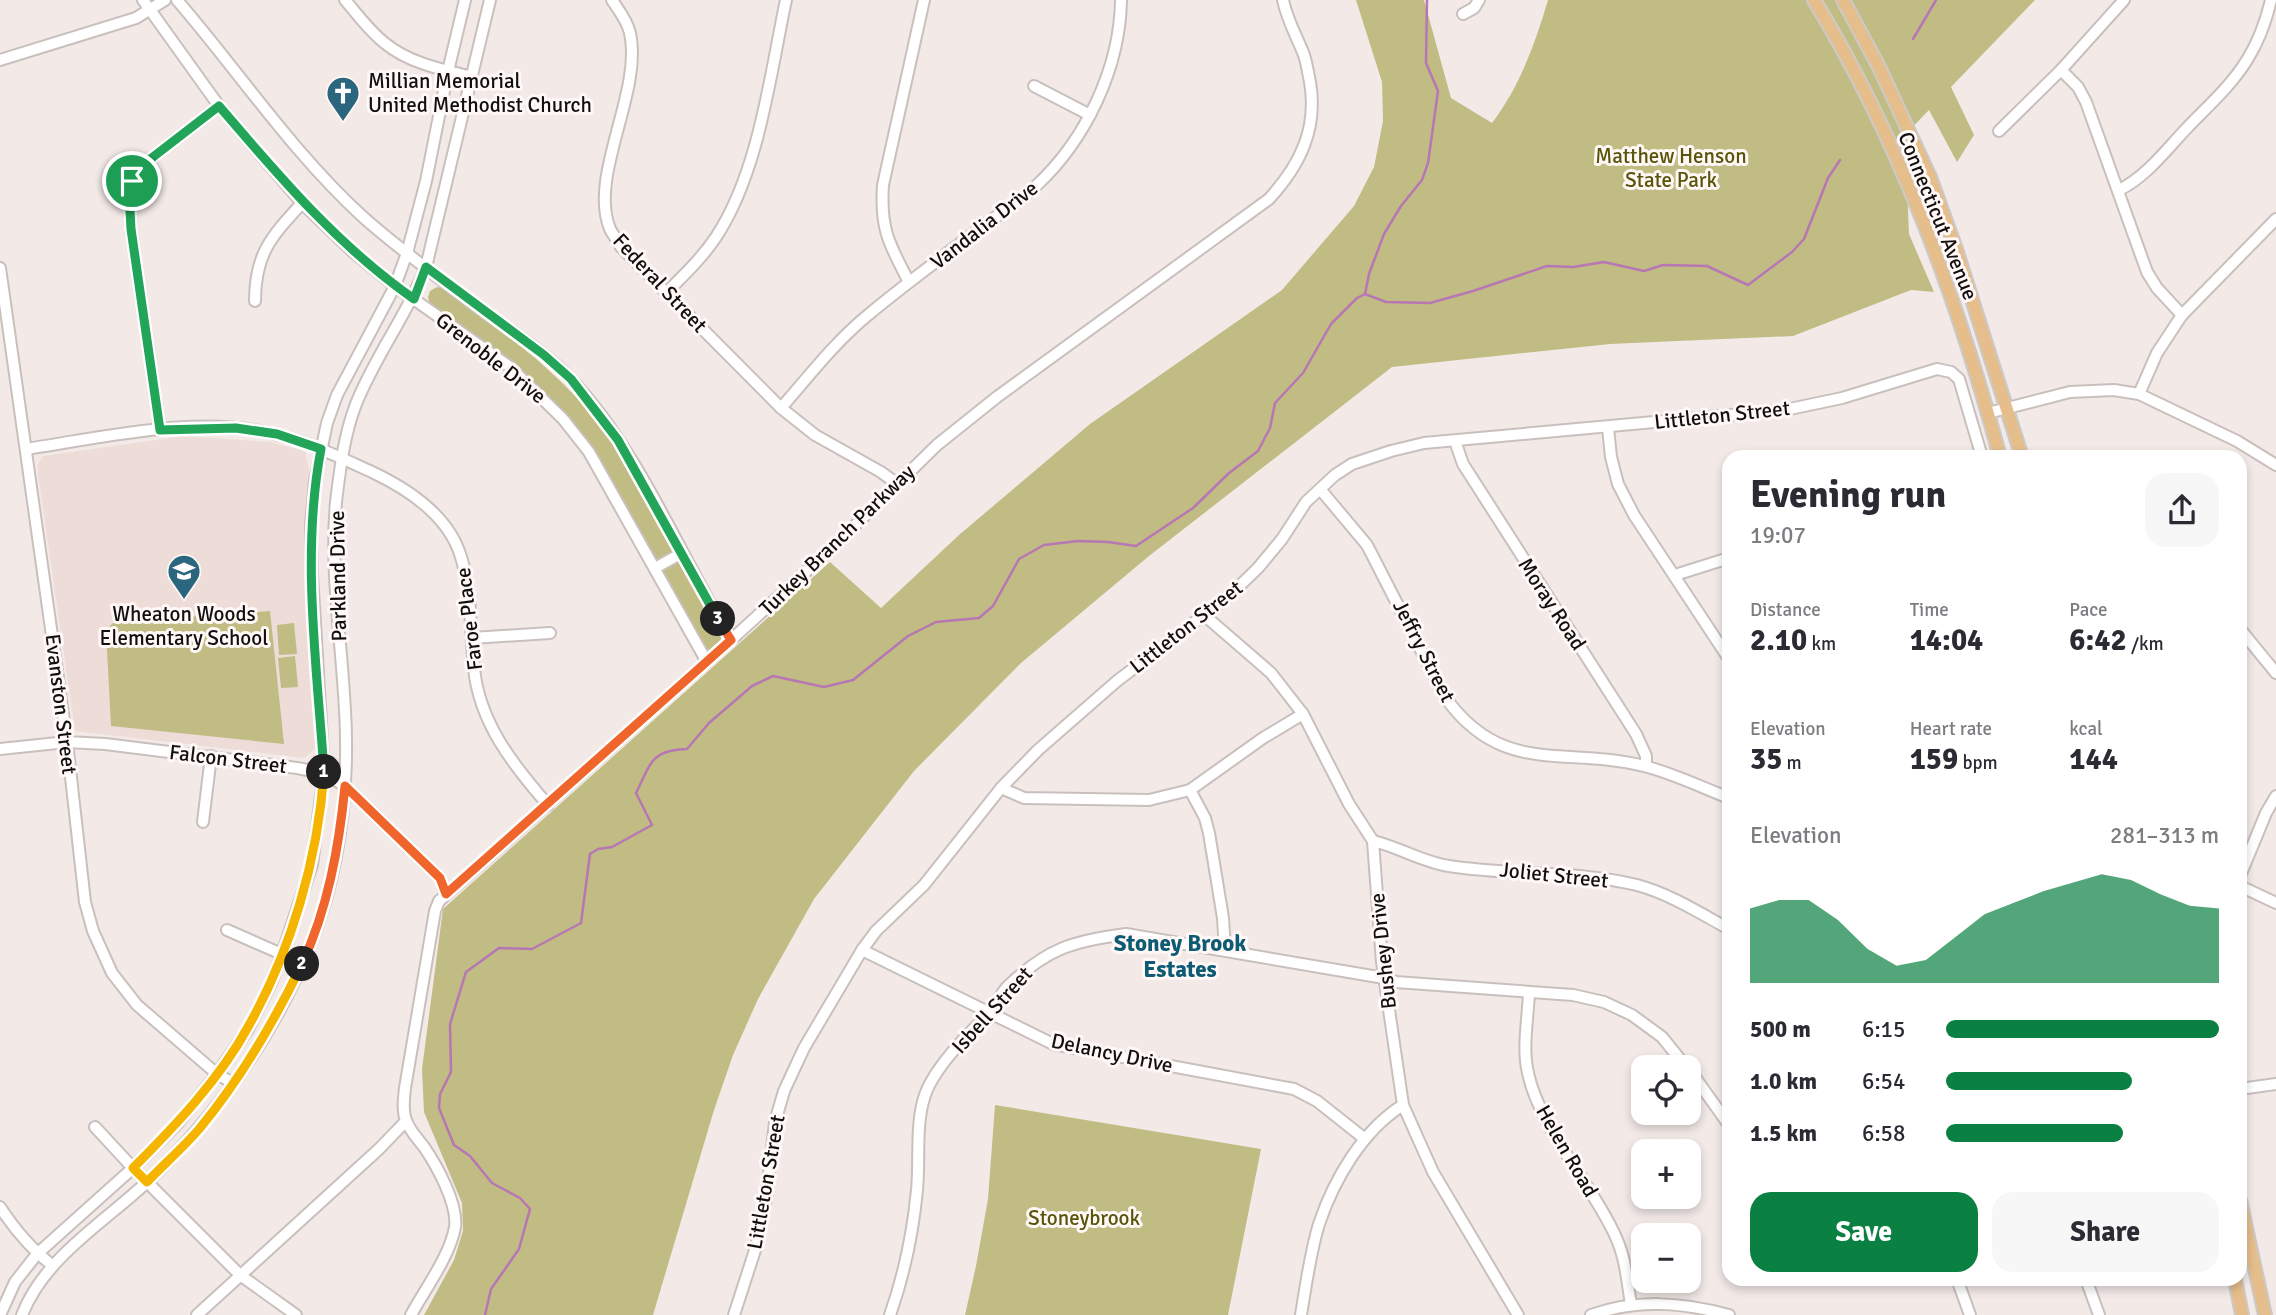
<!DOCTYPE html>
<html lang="en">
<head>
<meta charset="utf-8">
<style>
	body { margin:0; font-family:Signika,sans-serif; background:#f7f7f7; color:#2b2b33; height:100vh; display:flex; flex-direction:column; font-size:26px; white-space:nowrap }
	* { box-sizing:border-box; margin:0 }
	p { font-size:23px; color:#7c7c81 }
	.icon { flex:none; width:38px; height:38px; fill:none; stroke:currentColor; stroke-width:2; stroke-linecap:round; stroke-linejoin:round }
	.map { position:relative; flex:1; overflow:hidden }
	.side { position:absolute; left:1722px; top:450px; width:525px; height:836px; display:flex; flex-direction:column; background:#fff; border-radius:21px; box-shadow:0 4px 10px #0003 }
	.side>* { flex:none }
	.controls { position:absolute; left:1631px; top:1055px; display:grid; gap:14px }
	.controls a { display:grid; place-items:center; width:70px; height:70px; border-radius:14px; background:#fff; box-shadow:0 4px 10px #0003; font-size:35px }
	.pin { position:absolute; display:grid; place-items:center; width:60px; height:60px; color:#fff; margin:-30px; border:4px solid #fff; border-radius:50%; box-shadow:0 2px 7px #0007 }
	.km { position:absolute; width:35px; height:35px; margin:-18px; border-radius:50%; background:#222; color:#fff; font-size:19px; line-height:35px; text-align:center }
	.round { display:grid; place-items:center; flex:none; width:74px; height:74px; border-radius:21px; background:#f7f7f7 }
	.summary { display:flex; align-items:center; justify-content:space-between; height:119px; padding:0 28px }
	h1 { font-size:38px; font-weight:700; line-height:52px }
	.stats { display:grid; grid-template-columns:repeat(3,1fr); gap:10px; height:119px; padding:7px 28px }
	.stats div { display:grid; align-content:center }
	.stats b { font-size:30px; font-weight:700 }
	.stats small { font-size:19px; font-weight:400 }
	.stats p { font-size:19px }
	.chart { height:196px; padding:14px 28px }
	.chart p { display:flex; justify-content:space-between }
	.chart svg { width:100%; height:126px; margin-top:7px; fill:#0b8043; opacity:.7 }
	.button { display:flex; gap:14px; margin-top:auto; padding:14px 28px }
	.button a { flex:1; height:80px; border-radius:21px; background:#0b8043; color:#fff; font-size:28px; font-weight:700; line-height:80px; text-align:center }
	.button a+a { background:#f7f7f7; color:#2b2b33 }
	ul { padding:0 28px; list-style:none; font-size:23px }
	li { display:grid; grid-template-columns:112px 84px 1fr; align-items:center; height:52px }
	li i { height:18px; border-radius:9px; background:#0b8043 }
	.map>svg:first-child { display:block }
	.built { fill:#eddcd7 }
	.green { fill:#c1bc83 }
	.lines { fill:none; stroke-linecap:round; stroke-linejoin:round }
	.stream { stroke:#b776b4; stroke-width:2.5 }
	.minor-casing { stroke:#c9c0be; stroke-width:14 }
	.major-casing { stroke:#cbcaca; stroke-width:16 }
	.minor { stroke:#fff; stroke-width:10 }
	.major { stroke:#e5be8b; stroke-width:12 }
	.split-1-casing { stroke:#fff; stroke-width:14 }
	.split-2-casing { stroke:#fff; stroke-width:14 }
	.split-3-casing { stroke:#fff; stroke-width:14 }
	.split-4-casing { stroke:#fff; stroke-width:14 }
	.split-1 { stroke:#22a559; stroke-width:9 }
	.split-2 { stroke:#f5b400; stroke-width:9 }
	.split-3 { stroke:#f0652b; stroke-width:9 }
	.split-4 { stroke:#22a559; stroke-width:9 }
	.labels { text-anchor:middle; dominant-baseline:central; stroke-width:6; stroke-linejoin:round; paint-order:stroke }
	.poi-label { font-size:21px; fill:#120f0f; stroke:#fff8f6; text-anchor:start }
	.park-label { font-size:21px; fill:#5a5308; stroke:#fff8f6 }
	.street-label { font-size:21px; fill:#120f0f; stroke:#fff8f6 }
	.neighbourhood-label { font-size:23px; font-weight:bold; fill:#0e5b74; stroke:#fff8f6 }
</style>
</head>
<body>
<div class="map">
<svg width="2276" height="1315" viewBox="0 0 2276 1315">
	<rect width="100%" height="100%" fill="#f3eae8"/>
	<polygon class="built" points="184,436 270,442 305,451 309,471 315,749 304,758 75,731 37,466 43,456"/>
	<g class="green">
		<path d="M1356,0H1424L1451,98L1492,123C1520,86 1535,44 1548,0H2035L1951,87L1974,135L1957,162L1929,110L1905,135L1909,234L1934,292L1911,290L1793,336L1610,344L1392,367L1149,556L1021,663L914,771L814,899L758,999L733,1055L714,1110L653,1315H424L454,1260L463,1231L462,1203L424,1112L422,1069L443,909L830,562L881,608L959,535L1090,424L1282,290L1354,206L1374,167L1383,121L1382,82Z"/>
		<path d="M437,287L443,288C508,335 563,374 611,439C637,473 655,514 675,551L657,560L604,466L566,416L430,306L428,297L430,291Z"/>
		<polygon points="681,561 721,638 720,645 710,650 707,649 662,570"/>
		<polygon points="270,611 284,744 111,726 106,630 114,622"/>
		<polygon points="294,623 297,654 279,655 277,625"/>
		<polygon points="295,656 298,687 281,688 278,658"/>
		<polygon points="995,1105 1261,1149 1228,1315 965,1315 976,1266 988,1199"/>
	</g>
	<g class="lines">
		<g class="stream">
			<polyline points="1913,39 1936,0"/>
			<polyline points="1365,294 1369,274 1384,234 1401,206 1422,180 1428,163 1438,91 1426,63 1427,0"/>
			<path d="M485,1315L491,1289L519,1249L530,1209L520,1198L492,1183L470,1156L454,1145L439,1108L440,1094L451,1072L450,1024L466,972L499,948L532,949L581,923L590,854L598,849L612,847L652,825L636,793C651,763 651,750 687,749L709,723L752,686L773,676L824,687L853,680L908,636L936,622L979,618L993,606L1019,559L1044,545L1078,541L1108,542L1136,546L1193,508L1229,473L1258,451L1270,428L1275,403L1303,373L1331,324L1357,298L1365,294L1386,302L1430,303L1473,291L1547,266L1573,267L1604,262L1644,271L1663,265L1707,266L1748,285L1792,252L1804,239L1828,178L1840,160"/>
		</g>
		<defs>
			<g id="minor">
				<polyline points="143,0 219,106 302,203 351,250 395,286 510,367 563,419 589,452 707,662"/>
				<path d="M177,0C239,72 292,152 363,217C399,249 440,279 479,308C510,331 544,351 571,379C641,454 679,554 731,640"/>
				<path d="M345,0C358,15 370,32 386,44C409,63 444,70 472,77"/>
				<path d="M612,0C619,11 627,20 630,33C643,92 588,176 610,229C613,235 618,241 621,247L781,408L815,435L881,472L896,483"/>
				<polyline points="1463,14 1474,8 1479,0"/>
				<polyline points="0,60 136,18 165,0"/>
				<polyline points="2061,70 2078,87 2086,102 2147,272 2157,288 2182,315"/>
				<polyline points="1034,86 1090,115"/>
				<polyline points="1999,131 2061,70 2124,0"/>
				<path d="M2119,190C2146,177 2166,150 2186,129C2207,107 2231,86 2247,60C2259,41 2266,21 2271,0"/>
				<polyline points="0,268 67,742 85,902 93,931 112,973 137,1005 217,1074 233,1083"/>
				<path d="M909,282C889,244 880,229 883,185L924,0"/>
				<path d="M666,293C684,275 702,258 716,237C759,172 770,75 786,0"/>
				<path d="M255,301C255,253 272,236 302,203"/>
				<polyline points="2139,394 2157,353 2182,315 2276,219"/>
				<path d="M781,408C809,376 835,342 868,315C905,284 944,256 982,227C1000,213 1021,201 1037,185C1086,139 1120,68 1121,0"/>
				<polyline points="1988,413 2070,392 2114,390 2139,394 2237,441 2276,465"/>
				<polyline points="1608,428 1611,457 1618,484 1634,515 1729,659"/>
				<polyline points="160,430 131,229 129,193 140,167 219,106"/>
				<polyline points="1455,441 1463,464 1636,734 1646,756 1646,766"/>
				<path d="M26,449C105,437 200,414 278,435C311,443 341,458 372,472C408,489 449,516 461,557C472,592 470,631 474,668C479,722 513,765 548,805"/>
				<path d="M1320,489L1367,545L1445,697C1502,777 1564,746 1644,766C1672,773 1701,787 1729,798"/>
				<polyline points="655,568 682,553"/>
				<polyline points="1675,575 1729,558"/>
				<polyline points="1204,615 1271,673 1303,714 1349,804 1373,841 1382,962 1403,1105 1433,1172 1518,1315"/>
				<polyline points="2240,629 2276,673"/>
				<polyline points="472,638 550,633"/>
				<polyline points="0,749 67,742 105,744 297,768 324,773 345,786 440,878 446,894"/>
				<polyline points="1001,788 1024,798 1149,800 1190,790 1263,738 1303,714"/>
				<polyline points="1190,790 1205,818 1209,833 1223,918 1225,950"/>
				<polyline points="203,822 211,756"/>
				<path d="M1373,841C1399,847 1422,862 1449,866C1512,876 1575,870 1637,885C1670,894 1700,913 1729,929"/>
				<polyline points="2240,876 2266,813 2276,796"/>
				<polyline points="2240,886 2276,903"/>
				<polyline points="227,930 302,963"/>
				<polyline points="862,950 1053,1044 1294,1089 1317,1101 1365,1139"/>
				<path d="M1529,993C1528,1018 1522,1048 1528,1073C1539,1125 1587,1179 1611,1227C1626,1255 1626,1275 1631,1304"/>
				<polyline points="1689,1069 1729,1125"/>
				<polyline points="2240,1089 2276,1084"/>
				<polyline points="95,1127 133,1168 240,1275 296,1315"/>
				<path d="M0,1207C15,1230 31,1249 53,1266"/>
				<polyline points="1957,1279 1970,1315"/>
				<polyline points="2086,1279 2099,1315"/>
				<polyline points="0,1315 15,1282 37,1254 133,1168 178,1123 217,1074 248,1029 271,983 282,954 312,865 324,773 312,574 311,524 315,480 327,423 337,395 395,286 407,253 426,181 448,71 465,0"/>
				<path d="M22,1315C44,1258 103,1223 146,1183C216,1117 274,1035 310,946C336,881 347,808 346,738C345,660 329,581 336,502C340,469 344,435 356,404C375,356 407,315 426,267L490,0"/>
				<polyline points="197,1315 379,1149 406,1121"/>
				<path d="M411,1315C425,1289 450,1256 455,1227C458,1204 437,1166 424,1147C418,1139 409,1130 406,1120C402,1110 404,1098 405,1088L435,911L439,901L731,640L835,545L937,445L997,397L1269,199C1300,165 1318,129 1310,82C1308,73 1307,64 1304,55C1297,37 1287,20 1283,0"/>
				<polyline points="734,1315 756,1247 766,1199 775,1122 784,1091 804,1048 862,950 876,931 924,885 1001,788 1038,750 1117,681 1229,596 1258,568 1282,539 1306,502 1335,475 1352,464 1391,451 1424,443 1785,410 1842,398 1937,369 1951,372 1959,379 1982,457"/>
				<path d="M890,1315C904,1275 913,1232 917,1190C920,1160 915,1124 925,1095C934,1069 966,1035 987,1016C996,1008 999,995 1008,986C1048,948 1073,941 1126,934L1384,978L1396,982L1573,995L1604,1002L1632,1015L1662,1037L1687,1068"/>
				<path d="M1301,1315C1306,1285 1310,1253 1319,1224C1334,1179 1363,1130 1403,1105"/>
				<path d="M1591,1315C1637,1299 1682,1302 1729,1315"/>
			</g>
			<g id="major">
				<path d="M1814,0C1900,141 1957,298 2000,457"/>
				<polyline points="1843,0 1879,67 1930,177 1956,249 2022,457"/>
				<polyline points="2240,1200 2265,1315"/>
				<polyline points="2235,1279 2242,1315"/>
			</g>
		</defs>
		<use href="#minor" class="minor-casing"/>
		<use href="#major" class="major-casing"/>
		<use href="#minor" class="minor"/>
		<use href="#major" class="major"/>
	</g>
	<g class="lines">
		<defs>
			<path id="split-1" d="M132,181L129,193L131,229L160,430L236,428L277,434L321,449C301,553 317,667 324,772"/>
			<path id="split-2" d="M302,964C274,1022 241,1078 200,1128C184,1147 164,1164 147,1182L133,1168C175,1126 219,1080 248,1027C291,951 318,859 324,772"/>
			<path id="split-3" d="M302,964C328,908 339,847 345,786L440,878L446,894L731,640L718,619"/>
			<path id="split-4" d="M132,181L140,167L219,106C279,176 337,245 414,299L426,267L544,355L571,379L618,440L718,619"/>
		</defs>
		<use href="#split-1" class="split-1-casing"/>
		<use href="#split-2" class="split-2-casing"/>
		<use href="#split-3" class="split-3-casing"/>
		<use href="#split-4" class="split-4-casing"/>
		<use href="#split-1" class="split-1"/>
		<use href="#split-2" class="split-2"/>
		<use href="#split-3" class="split-3"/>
		<use href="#split-4" class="split-4"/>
	</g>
	<defs>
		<symbol id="church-pin" viewBox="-11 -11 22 30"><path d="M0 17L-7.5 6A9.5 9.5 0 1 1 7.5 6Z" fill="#2a667d" stroke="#fff8f6"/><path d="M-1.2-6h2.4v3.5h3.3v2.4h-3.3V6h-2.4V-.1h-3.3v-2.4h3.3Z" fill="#fff"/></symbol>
		<symbol id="school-pin" viewBox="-11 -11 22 30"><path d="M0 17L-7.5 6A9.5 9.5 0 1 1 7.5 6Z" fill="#2a667d" stroke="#fff8f6"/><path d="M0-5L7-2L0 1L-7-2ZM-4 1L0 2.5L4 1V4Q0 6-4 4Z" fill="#fff"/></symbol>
	</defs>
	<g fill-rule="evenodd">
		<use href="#church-pin" x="324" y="74" width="38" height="52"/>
		<use href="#school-pin" x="165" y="552" width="38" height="52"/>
	</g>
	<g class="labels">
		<g class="poi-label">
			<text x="368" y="81">Millian Memorial<tspan x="368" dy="24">United Methodist Church</tspan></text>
			<text x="184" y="614" text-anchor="middle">Wheaton Woods<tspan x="184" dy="24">Elementary School</tspan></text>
		</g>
		<g class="park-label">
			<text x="1671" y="156">Matthew Henson<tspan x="1671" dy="24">State Park</tspan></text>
			<text x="1084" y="1218">Stoneybrook</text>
		</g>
		<g class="street-label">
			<text transform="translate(1938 216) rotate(68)">Connecticut Avenue</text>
			<text transform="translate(984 225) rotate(-38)">Vandalia Drive</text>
			<text transform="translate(660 283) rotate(47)">Federal Street</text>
			<text transform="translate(491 358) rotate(38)">Grenoble Drive</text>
			<text transform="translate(1722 415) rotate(-6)">Littleton Street</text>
			<text transform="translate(837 540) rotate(-44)">Turkey Branch Parkway</text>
			<text transform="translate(338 576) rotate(-91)">Parkland Drive</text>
			<text transform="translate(1552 604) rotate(57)">Moray Road</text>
			<text transform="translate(469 619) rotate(-97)">Faroe Place</text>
			<text transform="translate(1186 627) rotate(-38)">Littleton Street</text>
			<text transform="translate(1424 651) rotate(63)">Jeffry Street</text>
			<text transform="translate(61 704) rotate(83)">Evanston Street</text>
			<text transform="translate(228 759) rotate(7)">Falcon Street</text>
			<text transform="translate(1554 875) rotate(6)">Joliet Street</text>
			<text transform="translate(1383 951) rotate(-96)">Bushey Drive</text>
			<text transform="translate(992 1010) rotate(-48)">Isbell Street</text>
			<text transform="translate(1112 1053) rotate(12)">Delancy Drive</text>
			<text transform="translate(1567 1151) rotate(60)">Helen Road</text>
			<text transform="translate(766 1182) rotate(-80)">Littleton Street</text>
		</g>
		<g class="neighbourhood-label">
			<text x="1180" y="943">Stoney Brook<tspan x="1180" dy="26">Estates</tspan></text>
		</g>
	</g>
</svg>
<div class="controls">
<a><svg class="icon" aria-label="locate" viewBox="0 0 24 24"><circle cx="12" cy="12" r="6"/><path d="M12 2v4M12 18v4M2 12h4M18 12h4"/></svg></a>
<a>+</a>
<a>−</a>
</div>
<div class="pin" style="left:132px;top:181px;background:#1e9e55"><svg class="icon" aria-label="arrive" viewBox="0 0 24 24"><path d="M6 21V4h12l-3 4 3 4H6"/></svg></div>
<b class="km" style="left:324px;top:772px">1</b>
<b class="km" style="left:302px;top:964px">2</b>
<b class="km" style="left:718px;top:619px">3</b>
<section class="side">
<div class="summary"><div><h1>Evening run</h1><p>19:07</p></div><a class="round"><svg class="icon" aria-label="share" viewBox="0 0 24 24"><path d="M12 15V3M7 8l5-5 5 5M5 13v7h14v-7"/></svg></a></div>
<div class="stats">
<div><p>Distance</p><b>2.10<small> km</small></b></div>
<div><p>Time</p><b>14:04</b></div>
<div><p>Pace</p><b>6:42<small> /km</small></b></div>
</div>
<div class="stats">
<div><p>Elevation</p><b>35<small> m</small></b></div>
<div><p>Heart rate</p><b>159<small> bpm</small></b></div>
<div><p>kcal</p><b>144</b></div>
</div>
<div class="chart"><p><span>Elevation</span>281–313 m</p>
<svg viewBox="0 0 160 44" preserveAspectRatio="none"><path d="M0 44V18L10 15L20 15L30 22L40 32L50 38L60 36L70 28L80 20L90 16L100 12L110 9L120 6L130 8L140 13L150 17L160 18V44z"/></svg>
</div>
<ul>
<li><b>500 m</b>6:15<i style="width:100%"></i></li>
<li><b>1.0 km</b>6:54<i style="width:68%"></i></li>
<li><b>1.5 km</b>6:58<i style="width:65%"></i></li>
</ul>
<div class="button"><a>Save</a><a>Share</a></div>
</section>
</div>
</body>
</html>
